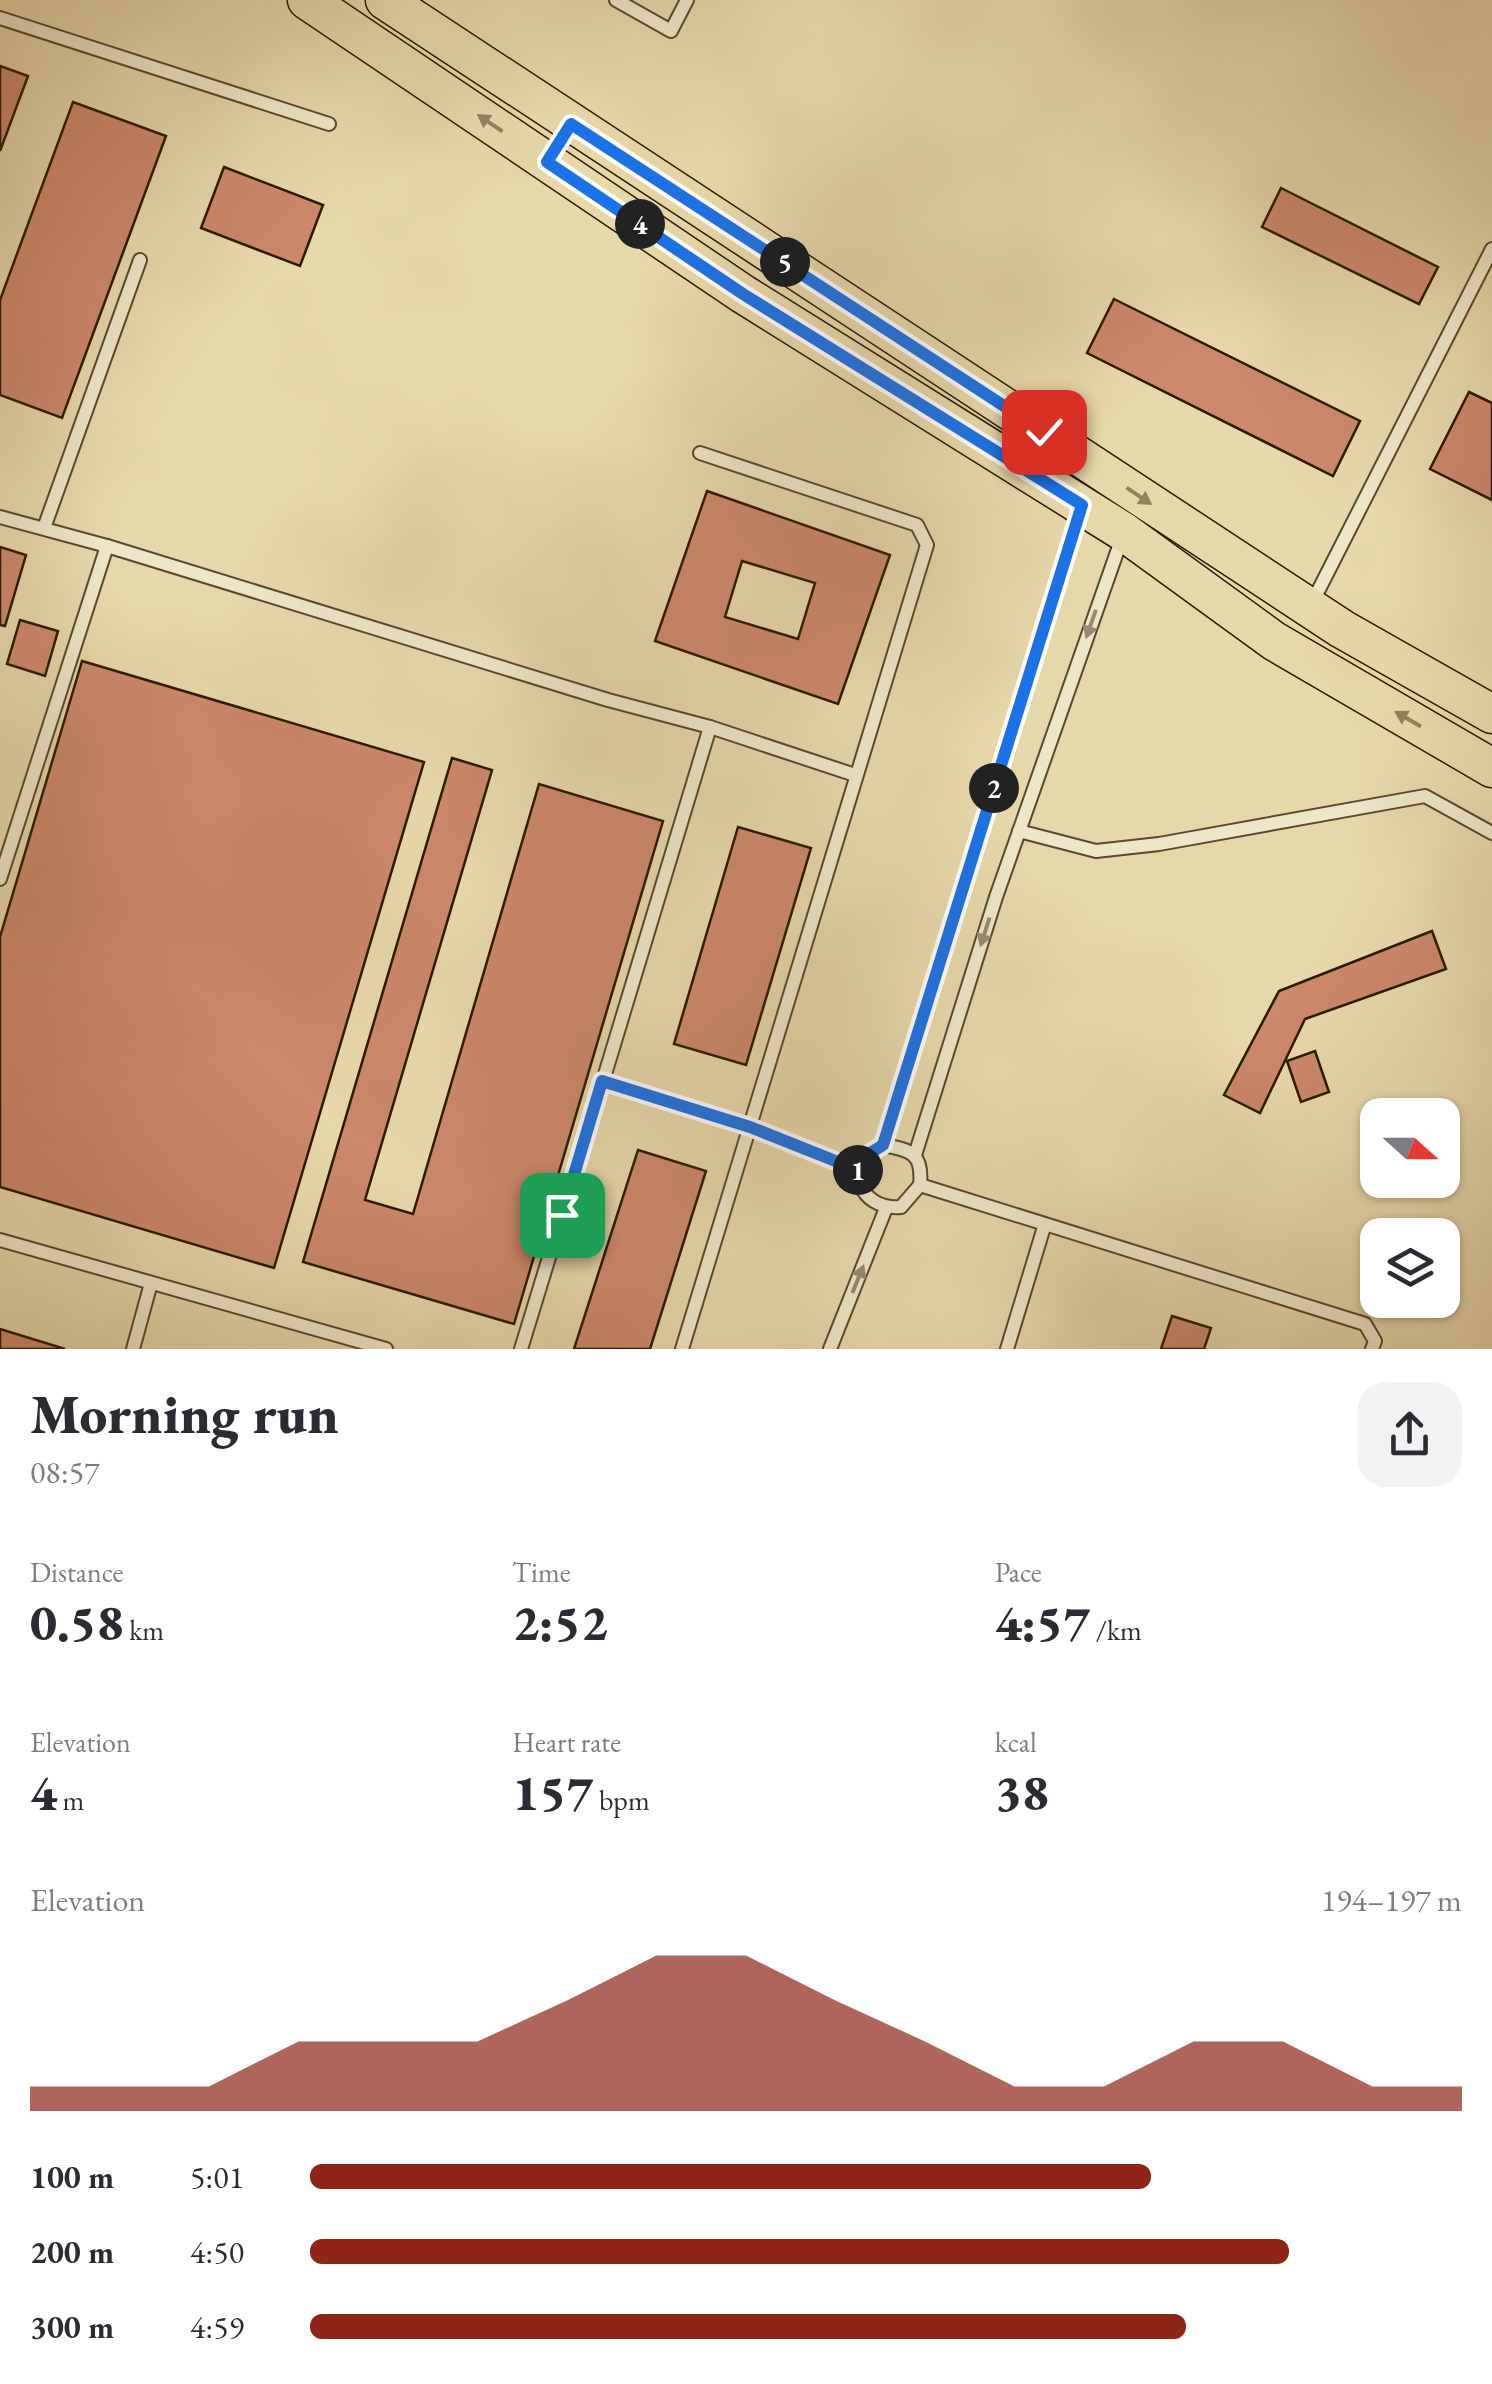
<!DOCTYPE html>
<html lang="en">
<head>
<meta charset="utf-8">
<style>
	body { margin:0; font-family:"EB Garamond",serif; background:#f2f2f3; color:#2b2b33; height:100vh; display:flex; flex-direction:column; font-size:38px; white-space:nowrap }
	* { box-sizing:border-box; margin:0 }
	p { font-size:32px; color:#7c7c81 }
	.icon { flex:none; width:55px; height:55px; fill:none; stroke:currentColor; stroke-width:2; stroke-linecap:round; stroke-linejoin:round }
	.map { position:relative; height:1349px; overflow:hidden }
	.side { display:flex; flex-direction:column; background:#fff; flex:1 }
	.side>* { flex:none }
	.needle { width:65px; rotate:111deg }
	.fabs { position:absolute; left:1360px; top:1098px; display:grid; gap:20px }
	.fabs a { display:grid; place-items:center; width:100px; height:100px; border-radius:20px; background:#fff; box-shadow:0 2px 8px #0004; font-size:50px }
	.pin { position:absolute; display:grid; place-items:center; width:85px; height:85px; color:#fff; margin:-42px; border-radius:20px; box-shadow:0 5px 15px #0006 }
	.km { position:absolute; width:50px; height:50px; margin:-25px; border-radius:50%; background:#222; color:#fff; font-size:28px; line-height:50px; text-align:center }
	.round { display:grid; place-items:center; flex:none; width:105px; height:105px; border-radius:30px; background:#f2f2f3 }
	.head { display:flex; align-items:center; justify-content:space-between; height:170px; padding:0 30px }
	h1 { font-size:55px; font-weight:800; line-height:75px }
	.metrics { display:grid; grid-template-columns:repeat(3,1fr); gap:15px; height:170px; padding:10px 30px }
	.metrics div { display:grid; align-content:center }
	.metrics b { font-size:50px; font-weight:800 }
	.metrics small { font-size:28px; font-weight:400 }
	.metrics p { font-size:28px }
	.chart { height:280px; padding:20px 30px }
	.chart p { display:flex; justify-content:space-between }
	.chart svg { width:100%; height:180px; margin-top:10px; fill:#8f2418; opacity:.7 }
	ul { padding:0 30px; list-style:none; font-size:32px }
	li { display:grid; grid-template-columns:160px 120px 1fr; align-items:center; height:75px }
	li i { height:25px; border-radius:12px; background:#8f2418 }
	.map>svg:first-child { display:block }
	.building { fill:#cb896a; stroke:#2b1902; stroke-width:2.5; fill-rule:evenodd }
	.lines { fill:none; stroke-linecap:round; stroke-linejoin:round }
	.lane-casing { stroke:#5a492c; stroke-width:16 }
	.primary-casing { stroke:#2b1902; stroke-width:41 }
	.lane { stroke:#efe6c8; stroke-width:12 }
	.primary { stroke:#e7d8aa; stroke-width:38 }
	.oneway { fill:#92825e }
	.oneway2 { fill:#978a6f }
	.route-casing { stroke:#fff; stroke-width:20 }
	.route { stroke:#1a73e8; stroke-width:12 }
</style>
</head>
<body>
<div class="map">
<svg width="1492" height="1349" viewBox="0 0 1492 1349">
	<rect width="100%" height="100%" fill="#e7d8aa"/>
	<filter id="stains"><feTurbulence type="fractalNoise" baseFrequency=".002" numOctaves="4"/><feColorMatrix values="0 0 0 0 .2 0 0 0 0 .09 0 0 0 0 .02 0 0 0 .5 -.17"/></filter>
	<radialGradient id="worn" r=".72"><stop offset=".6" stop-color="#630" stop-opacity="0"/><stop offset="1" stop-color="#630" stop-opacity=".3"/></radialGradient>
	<g class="building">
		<polygon points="0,66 28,76 0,151"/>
		<polygon points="73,102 166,136 62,418 0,395 0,300"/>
		<polygon points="224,167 323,205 300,266 201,228"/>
		<polygon points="1281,188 1438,267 1419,304 1262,227"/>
		<polygon points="1114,299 1360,421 1333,476 1087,353"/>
		<polygon points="1469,392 1492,403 1492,500 1430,469"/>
		<path d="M707,491L890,555L838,704L655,641ZM742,561L815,583L798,639L725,617Z"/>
		<polygon points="0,547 26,555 5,626 0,625"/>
		<polygon points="20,620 58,631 45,676 7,664"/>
		<polygon points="82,661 424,762 274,1268 0,1187 0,937"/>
		<polygon points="452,758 492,770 365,1200 413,1214 539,784 663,821 514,1324 303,1262"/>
		<polygon points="738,827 811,848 746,1065 674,1044"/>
		<polygon points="1432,931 1446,969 1305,1019 1260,1113 1224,1095 1279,991"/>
		<polygon points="1315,1051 1329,1092 1301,1102 1287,1061"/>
		<polygon points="638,1150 706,1171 650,1349 574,1349"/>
		<polygon points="1172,1316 1211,1328 1204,1349 1161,1349"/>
		<polygon points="0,1329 65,1349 0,1349"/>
	</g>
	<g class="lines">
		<defs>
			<g id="lane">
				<polyline points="616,0 671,31 687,0"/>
				<polyline points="0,18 329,124"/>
				<polyline points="0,517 107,546"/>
				<polyline points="44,528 140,260"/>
				<polyline points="1312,603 1492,249"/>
				<polyline points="710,727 855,775"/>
				<polyline points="1019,831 1096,851 1159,844 1425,796 1492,833"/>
				<polyline points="0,879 107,546 608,700 710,727 603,1081 750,1127 858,1170"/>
				<path d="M883,1145C912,1150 923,1154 920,1185L901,1207C858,1211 841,1161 883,1145L1081,511"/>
				<polyline points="915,1155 996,897 1123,535"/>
				<polyline points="920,1185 1365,1324 1375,1341 1372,1349"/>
				<polyline points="0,1240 386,1349"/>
				<polyline points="133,1349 151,1283"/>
				<polyline points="521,1349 603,1081"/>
				<polyline points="682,1349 927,545 917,525 700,453"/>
				<polyline points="830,1349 886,1208"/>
				<polyline points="1007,1349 1044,1227"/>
			</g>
			<g id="primary">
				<polyline points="307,0 743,294 1124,532 1274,641 1492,768"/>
				<polyline points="385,0 1342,629 1492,714"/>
			</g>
		</defs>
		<use href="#lane" class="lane-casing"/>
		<use href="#primary" class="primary-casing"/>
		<use href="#lane" class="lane"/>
		<use href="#primary" class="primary"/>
	</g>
	<defs><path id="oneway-solid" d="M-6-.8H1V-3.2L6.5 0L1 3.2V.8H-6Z" transform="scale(2.5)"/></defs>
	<g class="oneway">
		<use href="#oneway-solid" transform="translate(490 123) rotate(-146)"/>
		<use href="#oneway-solid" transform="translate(1139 496) rotate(34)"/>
		<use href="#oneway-solid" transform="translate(1408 719) rotate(-150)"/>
	</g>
	<g class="oneway2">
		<use href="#oneway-solid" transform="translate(1091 624) rotate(109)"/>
		<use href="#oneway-solid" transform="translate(985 932) rotate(108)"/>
		<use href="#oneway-solid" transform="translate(858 1279) rotate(-68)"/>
	</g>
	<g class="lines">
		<defs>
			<polyline id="route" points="562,1215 602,1081 750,1127 858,1170 864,1157 883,1145 1082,505 743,294 547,162 571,124 1044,432"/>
		</defs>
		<use href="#route" class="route-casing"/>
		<use href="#route" class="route"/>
	</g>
	<rect width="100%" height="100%" filter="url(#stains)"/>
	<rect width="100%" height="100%" fill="url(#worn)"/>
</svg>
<div class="fabs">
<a><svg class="needle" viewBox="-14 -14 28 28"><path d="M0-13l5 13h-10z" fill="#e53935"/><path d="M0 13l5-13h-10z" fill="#7c7c81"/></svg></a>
<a><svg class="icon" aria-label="layers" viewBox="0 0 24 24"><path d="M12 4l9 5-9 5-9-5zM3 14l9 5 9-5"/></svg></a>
</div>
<div class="pin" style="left:562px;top:1215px;background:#1e9e55"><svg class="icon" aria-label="arrive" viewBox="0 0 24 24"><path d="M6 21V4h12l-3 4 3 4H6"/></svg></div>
<div class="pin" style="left:1044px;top:432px;background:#d93025"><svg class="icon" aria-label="check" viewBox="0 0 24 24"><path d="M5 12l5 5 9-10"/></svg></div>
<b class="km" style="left:858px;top:1170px">1</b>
<b class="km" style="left:994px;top:788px">2</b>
<b class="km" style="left:640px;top:224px">4</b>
<b class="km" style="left:785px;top:262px">5</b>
</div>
<section class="side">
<div class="head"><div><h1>Morning run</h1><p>08:57</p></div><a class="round"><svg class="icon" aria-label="share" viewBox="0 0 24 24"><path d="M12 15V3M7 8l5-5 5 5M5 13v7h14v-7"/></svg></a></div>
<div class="metrics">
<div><p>Distance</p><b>0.58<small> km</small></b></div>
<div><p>Time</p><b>2:52</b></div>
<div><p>Pace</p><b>4:57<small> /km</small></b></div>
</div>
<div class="metrics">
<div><p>Elevation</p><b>4<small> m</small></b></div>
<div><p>Heart rate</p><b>157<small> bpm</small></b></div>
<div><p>kcal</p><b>38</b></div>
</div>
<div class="chart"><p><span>Elevation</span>194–197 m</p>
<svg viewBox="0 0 160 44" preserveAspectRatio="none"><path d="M0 44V38L10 38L20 38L30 27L40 27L50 27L60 17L70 6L80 6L90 17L100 27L110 38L120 38L130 27L140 27L150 38L160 38V44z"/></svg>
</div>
<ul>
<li><b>100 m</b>5:01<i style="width:73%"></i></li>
<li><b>200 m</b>4:50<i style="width:85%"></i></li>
<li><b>300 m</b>4:59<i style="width:76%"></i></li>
</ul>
</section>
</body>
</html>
